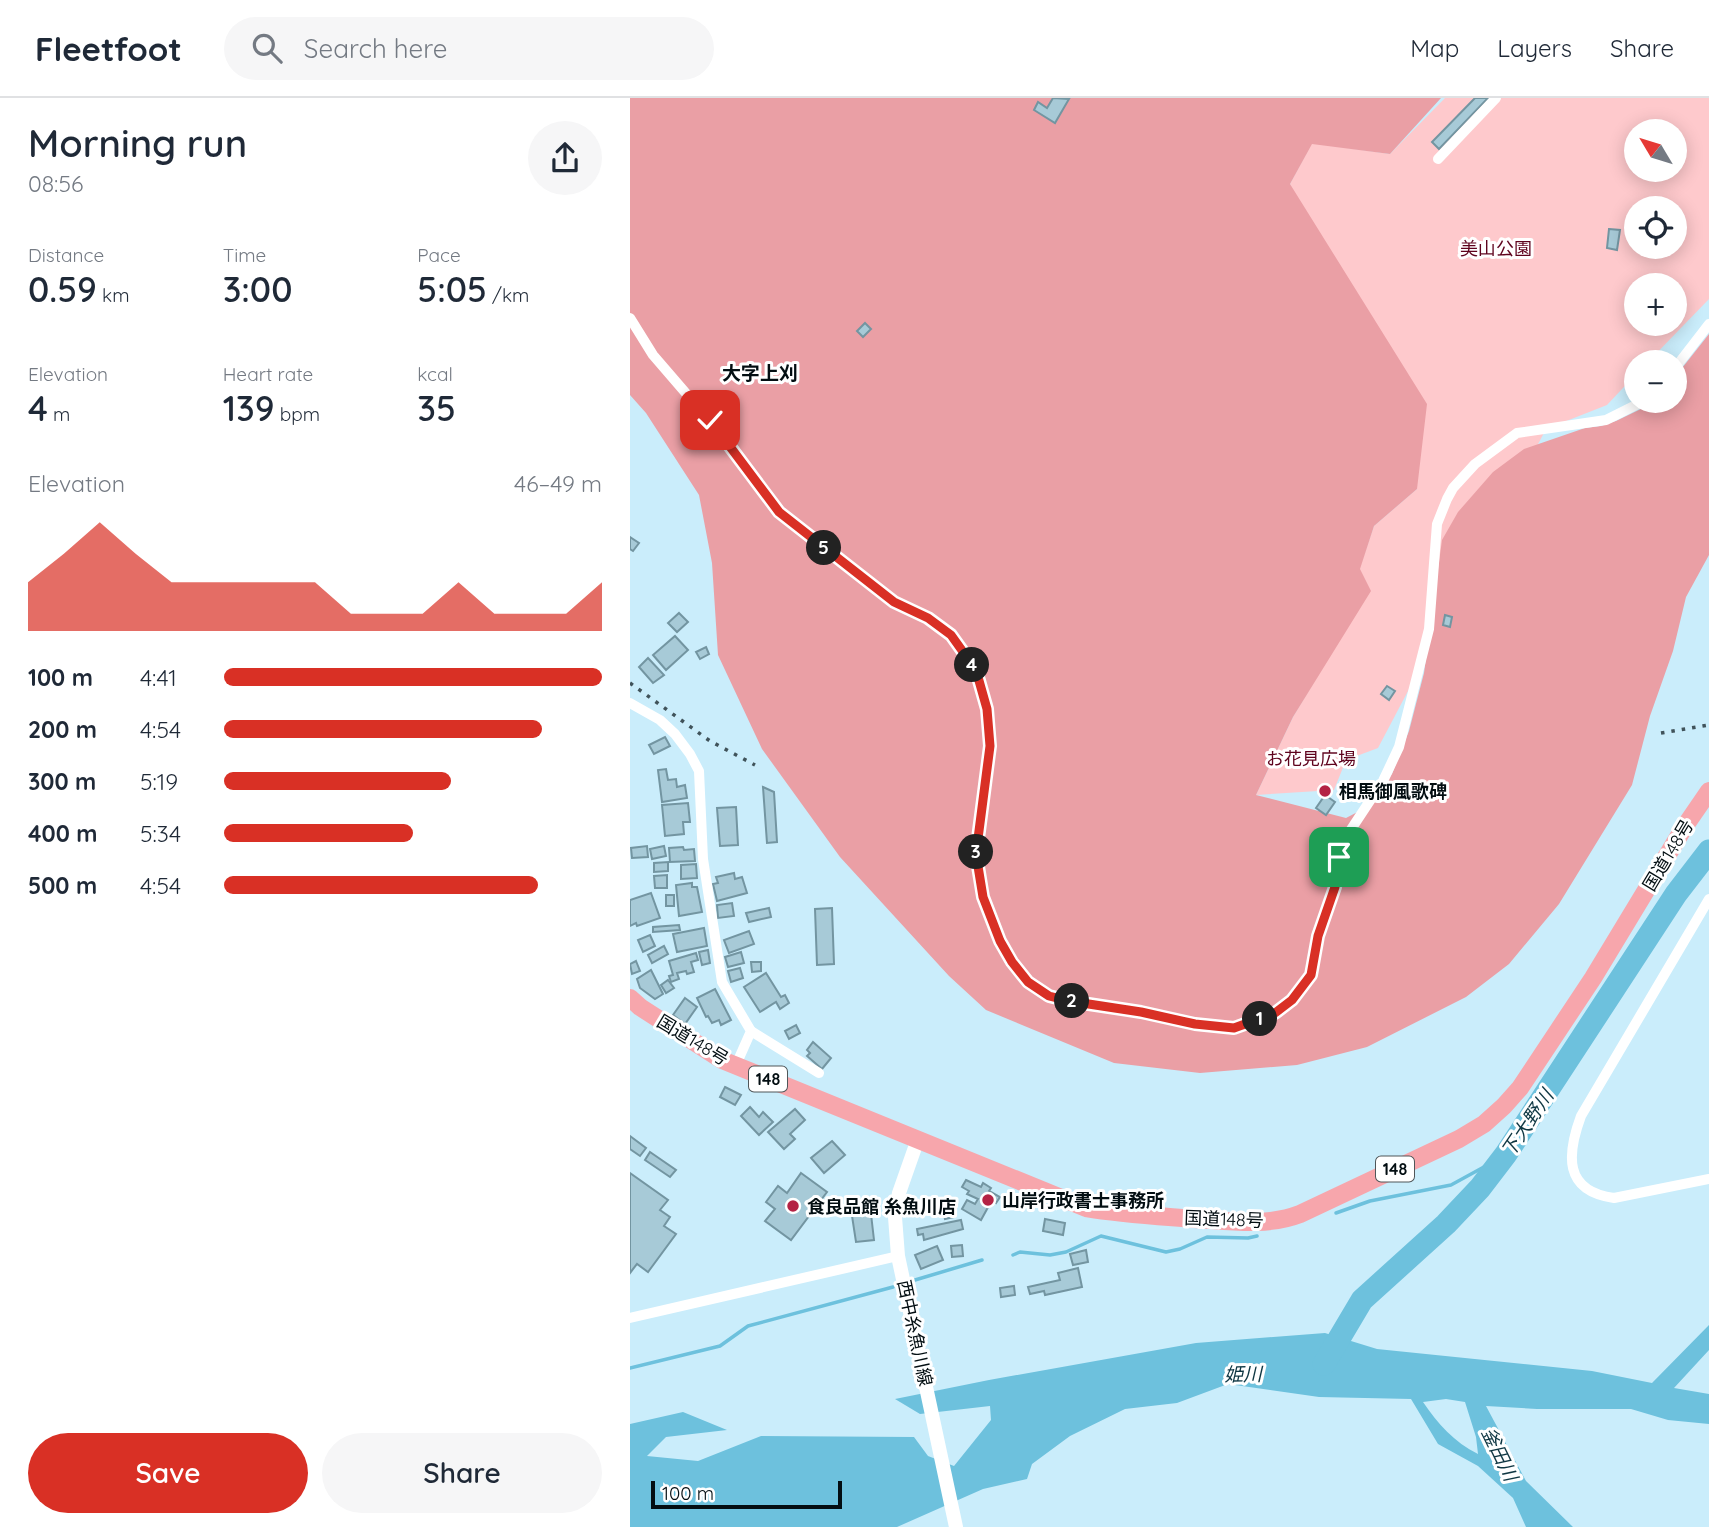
<!DOCTYPE html>
<html lang="en">
<head>
<meta charset="utf-8">
<style>
	body { margin:0; font-family:Quicksand,"Noto Sans JP",sans-serif; background:#f6f6f7; color:#1f2937; height:100vh; display:flex; flex-direction:column; font-size:26px; white-space:nowrap }
	* { box-sizing:border-box; margin:0 }
	p { font-size:23px; color:#747a83 }
	.icon { flex:none; width:38px; height:38px; fill:none; stroke:currentColor; stroke-width:2; stroke-linecap:round; stroke-linejoin:round }
	.map { position:relative; flex:1; overflow:hidden }
	.sheet { display:flex; flex-direction:column; background:#fff; width:630px }
	.sheet>* { flex:none }
	.needle { width:46px; rotate:308deg }
	.controls { position:absolute; left:994px; top:21px; display:grid; gap:14px }
	.controls a { display:grid; place-items:center; width:63px; height:63px; border-radius:50%; background:#fff; box-shadow:0 4px 18px #0003; font-size:35px }
	.scale { position:absolute; left:21px; bottom:18px; width:191px; box-sizing:border-box; padding-left:7px; border:4px solid #030e12; border-top:0; font-size:19px; line-height:24px; white-space:nowrap; color:#030e12; -webkit-text-stroke:5px #fff; paint-order:stroke }
	.pin { position:absolute; display:grid; place-items:center; width:60px; height:60px; color:#fff; margin:-30px; border-radius:14px; box-shadow:0 4px 10px #0006 }
	.km { position:absolute; width:35px; height:35px; margin:-18px; border-radius:50%; background:#222; color:#fff; font-size:19px; line-height:35px; text-align:center }
	.round { display:grid; place-items:center; flex:none; width:74px; height:74px; border-radius:37px; background:#f6f6f7 }
	.headline { display:flex; align-items:center; justify-content:space-between; height:119px; padding:0 28px }
	h1 { font-size:38px; font-weight:600; line-height:52px }
	.figures { display:grid; grid-template-columns:repeat(3,1fr); gap:10px; height:119px; padding:7px 28px }
	.figures div { display:grid; align-content:center }
	.figures b { font-size:35px; font-weight:600 }
	.figures small { font-size:19px; font-weight:400 }
	.figures p { font-size:19px }
	.chart { height:196px; padding:14px 28px }
	.chart p { display:flex; justify-content:space-between }
	.chart svg { width:100%; height:126px; margin-top:7px; fill:#d93025; opacity:.7 }
	.primary-button { display:flex; gap:14px; margin-top:auto; padding:14px 28px }
	.primary-button a { flex:1; height:80px; border-radius:42px; background:#d93025; color:#fff; font-size:28px; font-weight:600; line-height:80px; text-align:center }
	.primary-button a+a { background:#f6f6f7; color:#1f2937 }
	ul { padding:0 28px; list-style:none; font-size:23px }
	li { display:grid; grid-template-columns:112px 84px 1fr; align-items:center; height:52px }
	li i { height:18px; border-radius:9px; background:#d93025 }
	header { display:flex; align-items:center; gap:42px; box-sizing:border-box; height:98px; padding:0 35px; background:#fff; border-bottom:2px solid #e0e1e3 }
	header strong { font-size:33px }
	nav { display:flex; gap:38px; margin-inline-start:auto; font-size:24px }
	.search { width:490px; height:63px; background:#f6f6f7; display:flex; align-items:center; gap:18px; box-sizing:border-box; padding:0 24px; border-radius:38px; color:#747a83; font-size:26px }
	main { display:flex; flex:1; min-height:0 }
	.map>svg:first-child { display:block }
	.green { fill:#fec9cc; fill-rule:evenodd }
	.forest { fill:#ea9fa5 }
	.water { fill:#6dc1dd; fill-rule:evenodd }
	.lines { fill:none; stroke-linecap:round; stroke-linejoin:round }
	.stream { stroke:#6dc1dd; stroke-width:3.5 }
	.river { stroke:#6dc1dd; stroke-width:23 }
	.building { fill:#a7cad7; stroke:#7395a1; stroke-width:2 }
	.street { stroke:#fff; stroke-width:10 }
	.secondary { stroke:#fff; stroke-width:14 }
	.highway { stroke:#f7a6ac; stroke-width:18 }
	.rail { stroke:#40535a; stroke-width:3.5; stroke-dasharray:3.5 7; stroke-linecap:butt }
	.route-casing { stroke:#fff; stroke-width:14 }
	.route { stroke:#d93025; stroke-width:9 }
	.poi-dot { fill:#b42244; stroke:#fff; stroke-width:2.5 }
	.labels { text-anchor:middle; dominant-baseline:central; stroke-width:6; stroke-linejoin:round; paint-order:stroke }
	.shield { fill:#fff; stroke:#4f5659; stroke-width:2 }
	.shield-label { font-size:16px; font-weight:bold; fill:#030e12 }
	.park-label { font-size:18px; fill:#5e031d; stroke:#fff }
	.poi-label { font-size:18px; font-weight:bold; fill:#030e12; stroke:#fff; text-anchor:start }
	.street-label { font-size:18px; fill:#030e12; stroke:#fff }
	.neighbourhood-label { font-size:19px; font-weight:bold; fill:#030e12; stroke:#fff }
	.water-label { font-size:19px; font-style:italic; fill:#0f3743; stroke:#fff }
</style>
</head>
<body>
<header>
<strong>Fleetfoot</strong>
<div class="search"><svg class="icon" aria-label="search" viewBox="0 0 24 24"><circle cx="10" cy="10" r="6"/><path d="M15 15l6 6"/></svg>Search here</div>
<nav><a>Map</a><a>Layers</a><a>Share</a></nav>
</header>
<main>
<section class="sheet">
<div class="headline"><div><h1>Morning run</h1><p>08:56</p></div><a class="round"><svg class="icon" aria-label="share" viewBox="0 0 24 24"><path d="M12 15V3M7 8l5-5 5 5M5 13v7h14v-7"/></svg></a></div>
<div class="figures">
<div><p>Distance</p><b>0.59<small> km</small></b></div>
<div><p>Time</p><b>3:00</b></div>
<div><p>Pace</p><b>5:05<small> /km</small></b></div>
</div>
<div class="figures">
<div><p>Elevation</p><b>4<small> m</small></b></div>
<div><p>Heart rate</p><b>139<small> bpm</small></b></div>
<div><p>kcal</p><b>35</b></div>
</div>
<div class="chart"><p><span>Elevation</span>46–49 m</p>
<svg viewBox="0 0 160 44" preserveAspectRatio="none"><path d="M0 44V27L10 17L20 6L30 17L40 27L50 27L60 27L70 27L80 27L90 38L100 38L110 38L120 27L130 38L140 38L150 38L160 27V44z"/></svg>
</div>
<ul>
<li><b>100 m</b>4:41<i style="width:100%"></i></li>
<li><b>200 m</b>4:54<i style="width:84%"></i></li>
<li><b>300 m</b>5:19<i style="width:60%"></i></li>
<li><b>400 m</b>5:34<i style="width:50%"></i></li>
<li><b>500 m</b>4:54<i style="width:83%"></i></li>
</ul>
<div class="primary-button"><a>Save</a><a>Share</a></div>
</section>
<div class="map">
<svg width="1079" height="1429" viewBox="0 0 1079 1429">
	<rect width="100%" height="100%" fill="#caedfb"/>
	<path class="green" d="M815,0H1079V201L1018,264H1006V276L977,307L916,331L748,650L716,662L704,692L626,697L663,619L699,559L744,428L787,391L660,86L682,45L760,56ZM1006,33H1045V72H1006ZM1006,110H1045V149H1006ZM1006,187H1045V226H1006Z"/>
	<polygon class="forest" points="0,0 811,0 760,56 682,46 660,86 797,306 787,391 744,428 730,471 741,493 663,619 626,697 716,720 739,708 762,676 779,633 794,575 812,442 828,414 863,374 894,351 955,330 971,328 986,323 1013,310 1021,303 1045,303 1045,279 1079,236 1079,457 1056,499 1043,553 1020,618 1002,687 929,806 879,866 836,899 737,949 667,967 570,975 484,965 356,912 319,878 210,759 132,651 88,557 82,465 69,397 16,315 0,297"/>
	<path class="water" d="M1079,1227V1252L1044,1290L1079,1296V1326L1038,1322L1001,1311H907L856,1308L896,1383L943,1429H896L883,1400L848,1368L808,1346L781,1301L689,1299L598,1286L547,1305L495,1311L440,1338L402,1366L397,1381L353,1391L267,1429H0V1326L53,1314L97,1332L36,1339L17,1358L68,1363L131,1338L284,1339L298,1358L324,1368L361,1322L360,1308L290,1316L265,1301L359,1282L566,1245L695,1235L747,1251L962,1273L1022,1285ZM816,1301L835,1304L846,1339L848,1356C824,1344 808,1326 793,1304Z"/>
	<g class="lines">
		<g class="stream">
			<polyline points="706,1115 740,1103 821,1087 874,1058"/>
			<polyline points="383,1157 390,1154 420,1157 436,1154 471,1138 536,1154 550,1151 577,1139 618,1140 627,1138"/>
			<polyline points="285,1182 352,1162"/>
			<polyline points="0,1270 90,1248 118,1228 263,1189"/>
		</g>
		<polyline class="river" points="694,1266 732,1202 816,1126 850,1090 876,1056 1046,796 1079,753"/>
	</g>
	<g class="building">
		<polygon points="423,0 439,1 425,25 404,12 408,4 417,10"/>
		<polygon points="845,0 858,0 809,51 802,44"/>
		<polygon points="979,131 990,132 987,152 977,150"/>
		<polygon points="235,225 241,231 233,239 227,233"/>
		<polygon points="0,439 9,445 3,453 0,451"/>
		<polygon points="49,515 58,524 47,534 38,525"/>
		<polygon points="815,517 822,519 820,529 813,527"/>
		<polygon points="45,538 58,552 36,572 23,557"/>
		<polygon points="76,549 79,556 70,561 66,554"/>
		<polygon points="18,560 34,577 23,585 9,569"/>
		<polygon points="757,588 765,593 759,602 751,596"/>
		<polygon points="35,639 40,648 24,656 19,647"/>
		<polygon points="36,671 38,682 46,681 47,689 55,687 57,700 32,704 28,672"/>
		<polygon points="133,689 144,694 147,744 137,745"/>
		<polygon points="695,697 705,704 696,717 686,710"/>
		<polygon points="58,705 60,724 53,724 54,736 35,738 32,707"/>
		<polygon points="106,709 108,747 90,748 87,710"/>
		<polygon points="17,748 18,759 2,760 1,750"/>
		<polygon points="34,748 36,758 22,761 20,751"/>
		<polygon points="53,749 54,752 64,751 65,763 40,764 39,750"/>
		<polygon points="38,764 38,773 24,774 24,765"/>
		<polygon points="66,766 67,780 51,781 51,767"/>
		<polygon points="104,775 105,781 112,779 117,795 87,803 83,786 88,785 86,779"/>
		<polygon points="37,777 37,790 25,790 24,778"/>
		<polygon points="62,785 62,789 67,789 72,814 49,818 46,787"/>
		<polygon points="21,795 30,820 7,828 6,825 0,828 0,802"/>
		<rect x="36" y="797" width="8" height="11"/>
		<polygon points="102,805 104,818 88,820 87,807"/>
		<polygon points="139,810 141,819 119,824 116,815"/>
		<polygon points="202,810 204,866 187,867 185,811"/>
		<polygon points="49,827 50,832 23,834 23,829"/>
		<polygon points="74,830 77,848 47,854 43,836"/>
		<polygon points="119,833 124,846 99,855 94,842"/>
		<polygon points="20,837 25,848 13,854 8,842"/>
		<polygon points="34,848 38,856 22,865 18,857"/>
		<polygon points="78,852 80,865 72,867 69,854"/>
		<polygon points="111,854 114,865 98,869 95,859"/>
		<polygon points="66,855 68,862 61,864 64,874 57,876 56,873 47,875 49,881 41,884 39,878 43,877 39,863"/>
		<polygon points="6,863 10,873 2,876 0,866"/>
		<polygon points="121,864 131,864 131,873 122,874"/>
		<polygon points="110,870 113,880 101,884 98,873"/>
		<polygon points="21,872 33,896 25,901 10,890 7,881"/>
		<polygon points="136,875 151,899 155,897 159,905 150,911 146,904 130,914 114,889"/>
		<polygon points="38,882 44,890 36,895 31,887"/>
		<polygon points="85,891 101,922 91,927 89,922 82,925 78,918 76,919 67,900"/>
		<polygon points="55,900 67,909 55,926 43,917"/>
		<polygon points="166,927 170,935 159,941 155,933"/>
		<polygon points="183,944 201,960 192,971 177,958 180,955 177,952"/>
		<polygon points="95,989 111,997 105,1007 90,999"/>
		<polygon points="120,1009 129,1019 133,1014 143,1024 129,1037 111,1018"/>
		<polygon points="165,1011 175,1022 160,1036 165,1041 154,1051 138,1034"/>
		<polygon points="0,1038 16,1050 10,1058 0,1051"/>
		<polygon points="202,1043 215,1057 194,1075 181,1060"/>
		<polygon points="20,1054 46,1072 40,1079 15,1062"/>
		<polygon points="0,1075 38,1102 30,1112 40,1119 34,1128 46,1136 18,1174 7,1166 0,1175"/>
		<polygon points="171,1075 197,1094 161,1142 135,1123 145,1111 136,1104 148,1088 157,1095"/>
		<polygon points="336,1082 351,1089 353,1085 361,1090 359,1093 370,1099 366,1105 362,1102 351,1122 332,1111 337,1102 345,1106 348,1101 337,1096 339,1093 332,1089"/>
		<polygon points="322,1110 324,1119 315,1121 313,1112"/>
		<polygon points="241,1116 244,1142 226,1144 222,1118"/>
		<polygon points="415,1121 435,1125 433,1137 413,1133"/>
		<polygon points="331,1122 333,1131 294,1142 293,1136 288,1137 287,1131"/>
		<polygon points="332,1147 333,1158 322,1159 321,1148"/>
		<polygon points="307,1148 313,1162 291,1171 285,1157"/>
		<polygon points="456,1152 458,1164 443,1167 440,1156"/>
		<polygon points="448,1170 452,1189 415,1197 414,1193 400,1196 398,1189 430,1182 428,1175"/>
		<polygon points="384,1188 385,1197 371,1199 370,1190"/>
	</g>
	<g class="lines">
		<g class="street">
			<polyline points="808,61 866,0"/>
			<polyline points="0,220 23,257 104,351 132,394 149,414 263,504 298,520 321,537 346,572 357,611 360,648 346,756 353,799 370,843 382,864 398,884 419,898 439,903 511,913 565,926 604,930 645,915 661,902 681,877 689,838 705,789 710,759 716,739 753,683 769,649 799,531 807,426 817,401 823,390 845,366 887,335 976,322 1014,303"/>
			<polyline points="1045,270 1079,226"/>
			<polyline points="0,605 30,622 45,636 60,656 69,673 73,761 92,884 121,933 106,967"/>
			<path d="M1079,801L951,1018C937,1056 933,1093 984,1100L1079,1081"/>
			<polyline points="121,933 189,975"/>
			<polyline points="0,1220 268,1158"/>
		</g>
		<polyline class="secondary" points="288,1041 269,1095 265,1119 268,1158 326,1429"/>
		<path class="highway" d="M0,900L10,909L92,962L456,1110C492,1116 528,1118 564,1121C600,1123 636,1129 670,1116L829,1041L854,1026L874,1008L890,990L963,880L1055,728L1079,693"/>
		<g class="rail">
			<polyline points="0,585 80,643 125,667"/>
			<polyline points="1031,635 1079,627"/>
		</g>
	</g>
	<g class="lines">
		<defs>
			<polyline id="route" points="80,322 149,414 264,504 298,520 321,537 346,572 357,611 360,648 346,756 353,799 370,843 382,864 398,884 419,898 439,903 511,914 565,926 604,930 645,915 662,902 681,877 688,838 705,789 709,759"/>
		</defs>
		<use href="#route" class="route-casing"/>
		<use href="#route" class="route"/>
	</g>
	<g class="poi-dot">
		<circle cx="695" cy="693" r="7"/>
		<circle cx="358" cy="1102" r="7"/>
		<circle cx="163" cy="1108" r="7"/>
	</g>
	<g class="labels">
		<g class="shield">
			<rect x="119" y="968.5" width="38" height="25" rx="5"/>
			<rect x="746" y="1058.5" width="38" height="25" rx="5"/>
		</g>
		<g class="shield-label">
			<text x="138" y="981">148</text>
			<text x="765" y="1071">148</text>
		</g>
		<g class="park-label">
			<text x="866" y="150">美山公園</text>
			<text x="681" y="660">お花見広場</text>
		</g>
		<g class="poi-label">
			<text x="709" y="693">相馬御風歌碑</text>
			<text x="372" y="1102">山岸行政書士事務所</text>
			<text x="177" y="1108">食良品館 糸魚川店</text>
		</g>
		<g class="street-label">
			<text transform="translate(1038 757) rotate(-59)">国道148号</text>
			<text transform="translate(63 942) rotate(31)">国道148号</text>
			<text transform="translate(594 1121) rotate(2)">国道148号</text>
			<text transform="translate(285 1235) rotate(78)">西中糸魚川線</text>
		</g>
		<g class="neighbourhood-label">
			<text x="130" y="275">大字上刈</text>
		</g>
		<g class="water-label">
			<text transform="translate(897 1025) rotate(-56)">下大野川</text>
			<text transform="translate(613 1276) rotate(-1)">姫川</text>
			<text transform="translate(870 1356) rotate(64)">釜田川</text>
		</g>
	</g>
</svg>
<div class="controls">
<a><svg class="needle" viewBox="-14 -14 28 28"><path d="M0-13l5 13h-10z" fill="#e53935"/><path d="M0 13l5-13h-10z" fill="#747a83"/></svg></a>
<a><svg class="icon" aria-label="locate" viewBox="0 0 24 24"><circle cx="12" cy="12" r="6"/><path d="M12 2v4M12 18v4M2 12h4M18 12h4"/></svg></a>
<a>+</a>
<a>−</a>
</div>
<div class="scale">100 m</div>
<div class="pin" style="left:709px;top:759px;background:#1e9e55"><svg class="icon" aria-label="arrive" viewBox="0 0 24 24"><path d="M6 21V4h12l-3 4 3 4H6"/></svg></div>
<div class="pin" style="left:80px;top:322px;background:#d93025"><svg class="icon" aria-label="check" viewBox="0 0 24 24"><path d="M5 12l5 5 9-10"/></svg></div>
<b class="km" style="left:630px;top:921px">1</b>
<b class="km" style="left:442px;top:903px">2</b>
<b class="km" style="left:346px;top:754px">3</b>
<b class="km" style="left:342px;top:567px">4</b>
<b class="km" style="left:194px;top:450px">5</b>
</div>
</main>
</body>
</html>
